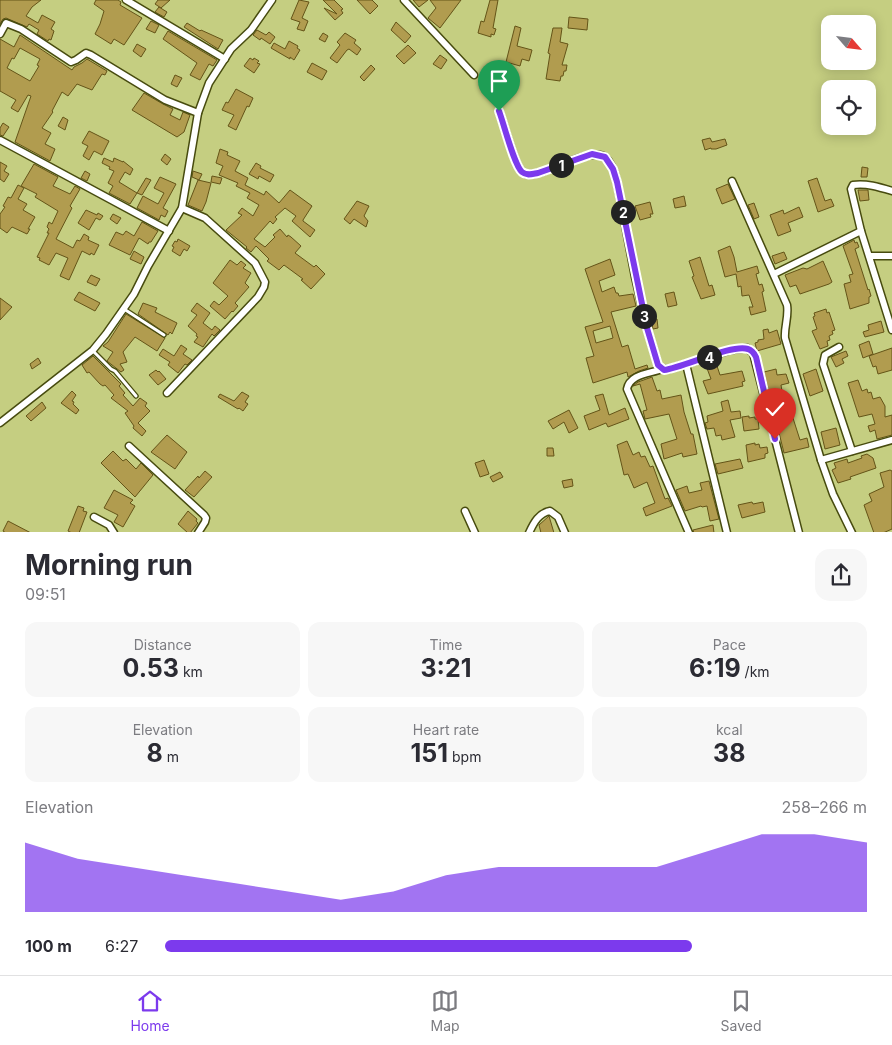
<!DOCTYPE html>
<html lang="en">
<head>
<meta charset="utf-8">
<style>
	body { margin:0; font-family:Inter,sans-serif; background:#f7f7f7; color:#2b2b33; height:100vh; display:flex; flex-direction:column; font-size:19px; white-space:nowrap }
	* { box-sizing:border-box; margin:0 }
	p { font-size:16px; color:#7c7c81 }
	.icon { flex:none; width:28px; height:28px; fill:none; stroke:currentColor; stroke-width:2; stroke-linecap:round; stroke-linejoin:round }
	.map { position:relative; height:532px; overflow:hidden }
	.drawer { display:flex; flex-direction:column; background:#fff; flex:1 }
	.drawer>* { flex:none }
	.needle { width:32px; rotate:118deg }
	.buttons { position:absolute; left:821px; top:15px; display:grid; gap:10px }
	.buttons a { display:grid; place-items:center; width:55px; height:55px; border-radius:10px; background:#fff; box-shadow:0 2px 12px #0003; font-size:25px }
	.pin { position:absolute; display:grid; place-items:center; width:42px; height:42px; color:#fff; margin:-51px -21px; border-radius:50% 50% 50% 0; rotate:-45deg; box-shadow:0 0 5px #0007 }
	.pin .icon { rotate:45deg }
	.km { position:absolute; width:25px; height:25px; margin:-12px; border-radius:50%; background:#222; color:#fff; font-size:14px; line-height:25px; text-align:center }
	.round { display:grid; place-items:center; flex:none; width:52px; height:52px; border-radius:15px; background:#f7f7f7 }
	.headline { display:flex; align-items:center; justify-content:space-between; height:85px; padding:0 25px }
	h1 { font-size:28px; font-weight:700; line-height:38px }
	.figures { display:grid; grid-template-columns:repeat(3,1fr); gap:8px; height:85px; padding:5px 25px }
	.figures div { display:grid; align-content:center; border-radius:12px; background:#f7f7f7; text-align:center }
	.figures b { font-size:25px; font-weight:700 }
	.figures small { font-size:14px; font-weight:400 }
	.figures p { font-size:14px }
	.chart { height:140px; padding:10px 25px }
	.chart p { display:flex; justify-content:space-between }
	.chart svg { width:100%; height:90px; margin-top:5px; fill:#7c3aed; opacity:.7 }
	ul { padding:0 25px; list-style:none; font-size:16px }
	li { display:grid; grid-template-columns:80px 60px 1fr; align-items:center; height:38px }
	li i { height:12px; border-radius:6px; background:#7c3aed }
	.tab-bar { display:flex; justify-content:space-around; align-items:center; height:70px; border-top:1px solid #e1e1e2; background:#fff; font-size:14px; color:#7c7c81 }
	.tab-bar a { display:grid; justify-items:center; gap:2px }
	.tab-bar .selected { color:#7c3aed }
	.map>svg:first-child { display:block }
	.building { fill:#b19c4f; stroke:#645418; fill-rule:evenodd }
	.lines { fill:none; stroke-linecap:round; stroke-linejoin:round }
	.lane-casing { stroke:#474b0f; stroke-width:5.5 }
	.street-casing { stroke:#474b0f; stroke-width:9 }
	.lane { stroke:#fff; stroke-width:3 }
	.street { stroke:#fff; stroke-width:6 }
	.route-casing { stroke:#fff; stroke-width:10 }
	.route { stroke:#7c3aed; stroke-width:6 }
</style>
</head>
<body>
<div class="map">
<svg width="892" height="533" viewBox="0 0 892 533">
	<rect width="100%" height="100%" fill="#c5ce81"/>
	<g class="building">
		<polygon points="0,0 41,0 32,7 26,16 38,23 42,15 55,22 51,29 54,31 51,40 49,39 48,41 37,34 39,30 29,24 27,27 6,18 3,19 0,24"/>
		<polygon points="96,0 118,0 121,2 120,5 142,18 124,45 114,39 111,44 95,34 100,24 104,11 94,4"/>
		<polygon points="158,0 170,0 161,8 155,4"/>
		<polygon points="299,0 309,2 302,18 308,21 304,31 297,29 300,22 291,19"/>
		<polygon points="323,0 334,0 343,9 341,10 343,13 335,20 324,8 337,14"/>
		<polygon points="357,0 372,0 378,6 370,14"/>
		<polygon points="413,0 428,0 419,7"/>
		<polygon points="430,0 461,0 440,28 428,18 436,8"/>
		<polygon points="490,0 498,0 493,28 496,29 494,35 491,34 491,37 478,33 481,21 484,22"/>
		<polygon points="159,7 167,12 164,17 155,12"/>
		<polygon points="569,17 588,19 587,30 568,28"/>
		<polygon points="151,21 159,25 155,33 146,29"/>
		<polygon points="396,22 411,36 405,43 391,30"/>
		<polygon points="187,23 200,31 201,30 223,40 218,49 184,27"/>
		<polygon points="515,26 521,28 517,46 532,50 529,61 522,59 520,66 506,62"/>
		<polygon points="553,28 562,28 560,42 568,44 562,65 567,65 566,71 564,71 563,76 561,76 560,81 546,79 550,54 548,53"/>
		<polygon points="257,30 266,35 269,32 275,37 270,44 261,38 260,40 253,35"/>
		<polygon points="168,31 217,60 213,66 209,64 200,80 190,75 197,63 163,39"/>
		<polygon points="323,33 328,36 325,42 319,39"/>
		<polygon points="345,33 356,40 354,43 361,49 357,55 349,49 347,50 337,63 330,58 340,45 337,42"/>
		<path d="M20,35L72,70L74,67L82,63L87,59L107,71L105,75L102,74L92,90L77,84L68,96L62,92L52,111L53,112L42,128L51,133L45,144L55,149L50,161L15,142L31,96L28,95L18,112L11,108L16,100L0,91V39L14,47ZM20,48L40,59L37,65L39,66L30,81L7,68L12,58L14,59Z"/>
		<polygon points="289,41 298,46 297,48 300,50 294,60 290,57 290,59 271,48 274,43 285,49"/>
		<polygon points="137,44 146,49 141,57 133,51"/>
		<polygon points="408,45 416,53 404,64 396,56"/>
		<polygon points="440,55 447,60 441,69 433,64"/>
		<polygon points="250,58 253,60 254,58 259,61 257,63 260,64 254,73 244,66"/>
		<polygon points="312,63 327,71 322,80 307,72"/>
		<polygon points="371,65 375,69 364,81 360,77"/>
		<polygon points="175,75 182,78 177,87 171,84"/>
		<polygon points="236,89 253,98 249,107 247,106 236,130 228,126 234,115 222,110 226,102 228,103"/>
		<polygon points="144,93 163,104 173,109 170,115 180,120 183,112 190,115 184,132 177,137 132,110"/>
		<polygon points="63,117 68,120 65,130 58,126"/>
		<polygon points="3,123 9,127 3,136 0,135 0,128"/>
		<polygon points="89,131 109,141 102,155 94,151 89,160 83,156 88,146 82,143"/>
		<polygon points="710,138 712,142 725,139 727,145 716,149 711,149 711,148 705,150 702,140"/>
		<polygon points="220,149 228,152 227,155 240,161 235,171 248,178 245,185 264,195 266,191 279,203 290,190 312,206 303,220 303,221 315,230 310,237 292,221 296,216 285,208 275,217 277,219 273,224 270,221 254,239 265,247 275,237 273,235 280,229 287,237 288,235 291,237 301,246 295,253 314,267 316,265 325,274 311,289 301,280 303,279 284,265 279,270 267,261 269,259 256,246 251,252 246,248 247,247 226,230 242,215 238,213 242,208 253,216 259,205 247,198 250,193 236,186 238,183 219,175 223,166 216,163"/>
		<polygon points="165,154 171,159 167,165 161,160"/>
		<polygon points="104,158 113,162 114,158 123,162 123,161 133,169 130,175 125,172 119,182 137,193 130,204 109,193 113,186 108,183 114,171 109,169 110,167 102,163"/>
		<polygon points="0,162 7,166 4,171 9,174 4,182 0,179"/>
		<polygon points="256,163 261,166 260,168 274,175 270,182 259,176 258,179 249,174"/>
		<polygon points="34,164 58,177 53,186 70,194 75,186 80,189 70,206 72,208 56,239 73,248 77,240 80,241 84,234 89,237 88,240 99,245 94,255 91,253 90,255 82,251 69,280 60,276 68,258 56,253 49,265 39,260 40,258 37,257 49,233 47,233 49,229 47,227 49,222 52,224 58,211 35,197 37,194 21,186"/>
		<polygon points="862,167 868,168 867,177 861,177"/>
		<polygon points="85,171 90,174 87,181 81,178"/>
		<polygon points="193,171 202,174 199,180 192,177"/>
		<polygon points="212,176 222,178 220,184 211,182"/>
		<polygon points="160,177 176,184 163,208 168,211 165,217 161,215 159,220 137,208 143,196 158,204 164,193 154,188"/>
		<polygon points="146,178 151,180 142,195 137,193"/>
		<polygon points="817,178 825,201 831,199 834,206 818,212 808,181"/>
		<polygon points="198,180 211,183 206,202 202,211 188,205"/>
		<polygon points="728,184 735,199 722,204 716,189"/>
		<polygon points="18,185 24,188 18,199 27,204 23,210 35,217 28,229 30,229 27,234 12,227 7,233 0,228 0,214 5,207 3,206 8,197 11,198"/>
		<polygon points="858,190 868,190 869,200 860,201"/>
		<polygon points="684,196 686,206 675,208 673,199"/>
		<polygon points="357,201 369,206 364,216 368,221 366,227 354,219 350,224 344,219"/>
		<polygon points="650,202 653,214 650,214 651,217 640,220 635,206"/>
		<polygon points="754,203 759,217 754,219 748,205"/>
		<polygon points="799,207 803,217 788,223 791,231 778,236 770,215 783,210 784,214"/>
		<polygon points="86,210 97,215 98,213 103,216 100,220 96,218 89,230 78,223"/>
		<polygon points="113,214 121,218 117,224 110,219"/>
		<polygon points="142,222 158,231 151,242 149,242 148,244 139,238 130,255 109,245 116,232 123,235 126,231 134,236"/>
		<polygon points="178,239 190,246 187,251 184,249 180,256 172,251 174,247 172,246 175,241 177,242"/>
		<polygon points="854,240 855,243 857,242 859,247 855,249 868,290 869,289 871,296 869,297 869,303 850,309 844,284 851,282 849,275 853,274 843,246"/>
		<polygon points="730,246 734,257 737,272 757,266 759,273 756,274 759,285 762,284 764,291 762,292 766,311 751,315 749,307 753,307 749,295 742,296 741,286 738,287 736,274 725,277 718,251"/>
		<polygon points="134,251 144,257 141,264 130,259"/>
		<polygon points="784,252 787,259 775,264 772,256"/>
		<polygon points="700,257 709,286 712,285 715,295 701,299 692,277 694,276 689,261"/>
		<path d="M610,259L615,275L599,281L602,292L614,287L616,293H618L619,296L633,294L636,306L611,312L622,347L628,345L635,369L647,365L648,368L639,371L628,377L627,372L593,383L586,358L594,356L585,327L603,322L585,269ZM610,326L613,338L596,343L593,331Z"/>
		<polygon points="230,260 237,265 241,261 246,265 243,268 251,273 245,283 249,287 235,303 238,306 233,312 232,311 225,319 210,306 214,301 219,305 228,296 213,283"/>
		<polygon points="823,261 832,282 829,284 800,294 796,285 790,287 785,275 803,268 807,269"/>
		<polygon points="91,275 100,279 96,286 87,282"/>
		<polygon points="79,292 100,303 95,311 74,300"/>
		<polygon points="674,292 677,305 668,307 665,294"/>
		<polygon points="0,298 12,307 0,320"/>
		<polygon points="143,303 157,308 155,312 177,323 172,334 170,332 168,335 138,314"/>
		<polygon points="197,303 210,313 203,323 212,330 215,326 220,330 214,336 212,334 203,347 194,342 198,337 196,336 197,334 188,326 197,315 191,311"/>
		<polygon points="826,309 827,313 829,312 835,330 832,331 833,334 829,336 830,340 827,341 828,346 820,349 812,331 817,329 813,317 815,316 814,313"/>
		<polygon points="126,314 165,338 157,351 135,337 123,352 127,362 120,364 124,370 121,372 107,361 113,352 103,346 108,342"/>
		<polygon points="657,319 658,328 653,329 651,320"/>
		<polygon points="881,321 884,332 865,337 863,332 869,330 868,325"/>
		<polygon points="768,329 769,333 777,330 781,344 757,351 755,343 758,342 758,340 764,339 763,330"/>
		<polygon points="869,341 873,354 863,358 859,345"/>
		<polygon points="181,345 187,349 183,354 192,360 187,365 185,364 178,373 168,365 170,362 159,355 163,349 174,356"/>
		<polygon points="892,348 892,370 878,374 876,366 873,367 869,356"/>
		<polygon points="846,351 848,356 842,359 844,363 836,367 831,357"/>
		<polygon points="93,356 121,384 119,386 125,393 123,395 133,406 140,398 147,403 145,406 150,411 138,423 146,431 142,436 133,428 134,426 125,413 128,411 111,398 114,395 105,385 103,386 100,384 89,372 87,373 82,365"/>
		<polygon points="38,358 41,363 32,369 30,364"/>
		<polygon points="715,360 720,375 742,371 745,381 742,382 743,386 708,394 703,381 711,379 705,363"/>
		<polygon points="776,369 777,375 786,374 789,383 781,385 785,410 787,409 789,416 792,415 800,440 807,438 809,447 784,453 764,372"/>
		<polygon points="816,369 823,391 810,396 803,374"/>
		<polygon points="156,370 158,372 159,371 166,379 158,385 149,375"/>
		<polygon points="652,377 657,391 660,390 662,399 681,395 684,412 691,434 693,434 697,454 683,457 682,453 664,459 661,444 677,439 669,414 645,419 643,411 647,410 640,384 633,386 638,382"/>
		<polygon points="858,380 862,391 867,389 868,393 871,392 873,399 880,397 885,406 885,417 892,415 892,435 877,439 875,430 870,432 868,426 875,424 872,414 859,417 848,383"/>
		<polygon points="72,391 76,395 72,401 74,402 73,404 79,410 76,414 61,403"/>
		<polygon points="242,392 249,396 245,402 248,404 243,411 239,408 238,409 218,397 220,394 234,401"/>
		<polygon points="603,394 609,415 625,408 629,419 608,427 606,423 589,430 584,416 600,410 595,396"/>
		<polygon points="728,400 731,412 740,411 741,418 730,420 735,437 722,440 721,435 716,436 714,428 707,429 705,423 708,422 707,416 723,411 721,402"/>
		<polygon points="42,402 46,408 31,421 26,416"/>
		<polygon points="569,410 578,428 569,433 564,422 553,429 548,421"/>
		<polygon points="749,416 749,418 755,417 755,419 758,419 759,429 744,431 742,417"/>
		<polygon points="836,428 840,445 825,449 821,432"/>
		<polygon points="167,435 187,452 175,469 151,452"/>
		<polygon points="627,441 633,455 639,452 641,457 645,456 650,467 653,466 665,499 668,498 672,506 646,516 643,508 655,503 647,482 634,488 628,474 624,475 617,445"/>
		<polygon points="755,443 755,445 759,444 760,448 767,447 768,453 765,454 765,458 748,462 746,445"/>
		<polygon points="547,448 553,448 554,456 547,456"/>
		<polygon points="113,451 123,461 126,459 136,469 141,463 153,475 135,497 101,463"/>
		<polygon points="867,454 873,458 876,468 850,477 851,479 838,483 832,470 836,468 834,463 847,459 848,463 862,458 861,456"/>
		<polygon points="740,459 743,468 718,474 715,464"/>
		<polygon points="484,460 489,474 480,477 475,463"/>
		<polygon points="890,470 892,471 892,529 883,533 874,533 864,505 872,501 869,494 884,487 880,473"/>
		<polygon points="205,471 212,477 194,497 185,490 198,476 199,478"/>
		<polygon points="500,472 503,477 493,482 490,477"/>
		<polygon points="572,479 573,486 564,488 562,481"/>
		<polygon points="709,481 719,519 710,521 707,506 702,507 701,506 685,511 676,490 687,486 689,493 702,490 700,483"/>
		<polygon points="114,490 133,500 130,503 135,506 123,527 114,522 118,515 104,508"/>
		<polygon points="752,502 753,504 763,502 765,512 742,518 738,505"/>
		<polygon points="78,506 84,508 83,511 87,512 79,533 72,533 68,531"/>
		<polygon points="188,511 197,519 196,521 198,523 190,533 188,533 178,524"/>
		<polygon points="549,516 554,533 541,533 539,525"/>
		<polygon points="8,521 31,533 6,533 3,531"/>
		<polygon points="713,525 714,533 694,533 693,530"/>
	</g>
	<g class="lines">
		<defs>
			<g id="lane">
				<polyline points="124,309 164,335"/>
				<polyline points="93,351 111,369 115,371 136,396"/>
			</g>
			<g id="street">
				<polyline points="126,0 225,59"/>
				<polyline points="404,0 474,75"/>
				<polyline points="0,34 6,23 21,29 71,62 76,60 86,53 91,55 165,100 198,113"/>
				<path d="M499,111C504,123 514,165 522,172C527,176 532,174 538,173C553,169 593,148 605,157C612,163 615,173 617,182L635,277L647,328L658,365L662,369H669L731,350L747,348L753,353L799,533"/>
				<polyline points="0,140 169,231"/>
				<path d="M732,181L787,305C789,317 784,327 785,338L821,460L833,494L852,533"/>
				<path d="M892,191C879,187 866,183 853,185L851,189L861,231L892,330"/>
				<polyline points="870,256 892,256"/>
				<polyline points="774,274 861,231"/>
				<polyline points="839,347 825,355 823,364 852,451"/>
				<polyline points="686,364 727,533"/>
				<path d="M662,369C649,374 630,374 627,389L689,533"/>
				<polyline points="167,393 258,297 264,287 265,282 255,263 205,218 182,208"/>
				<polyline points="0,423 93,350 106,334 134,294 148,266 182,208 198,113 209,83 231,49 251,30 272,0"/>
				<polyline points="129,446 204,515 206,518 205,522 198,533"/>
				<polyline points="821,460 892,440"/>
				<polyline points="465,511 475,533"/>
				<polyline points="94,517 109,525 114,533"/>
				<path d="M529,533C534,522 539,513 550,511L558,517L565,533"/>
			</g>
		</defs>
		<use href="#lane" class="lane-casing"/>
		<use href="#street" class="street-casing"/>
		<use href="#lane" class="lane"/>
		<use href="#street" class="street"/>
	</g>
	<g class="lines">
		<defs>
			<path id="route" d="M499,111C504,124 514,165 522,172C527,176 532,174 538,173L592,154L605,157L613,169L617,182L647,328L658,365L664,370C685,367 731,344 748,349C752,350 754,353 756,357L775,439"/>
		</defs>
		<use href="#route" class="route-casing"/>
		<use href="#route" class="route"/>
	</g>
</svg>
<div class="buttons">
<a><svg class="needle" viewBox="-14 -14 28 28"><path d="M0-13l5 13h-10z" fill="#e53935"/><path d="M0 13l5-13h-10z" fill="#7c7c81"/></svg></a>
<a><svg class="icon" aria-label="locate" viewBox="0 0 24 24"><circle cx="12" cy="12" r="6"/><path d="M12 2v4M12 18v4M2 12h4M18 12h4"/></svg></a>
</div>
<div class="pin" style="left:499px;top:111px;background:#1e9e55"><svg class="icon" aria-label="arrive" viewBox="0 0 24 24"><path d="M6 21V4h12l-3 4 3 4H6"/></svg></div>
<div class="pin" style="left:775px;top:439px;background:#d93025"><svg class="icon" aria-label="check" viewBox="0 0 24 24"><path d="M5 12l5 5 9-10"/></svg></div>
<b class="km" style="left:561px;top:165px">1</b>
<b class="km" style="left:623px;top:212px">2</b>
<b class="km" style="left:644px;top:316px">3</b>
<b class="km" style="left:709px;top:357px">4</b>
</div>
<section class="drawer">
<div class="headline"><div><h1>Morning run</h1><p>09:51</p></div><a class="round"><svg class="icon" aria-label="share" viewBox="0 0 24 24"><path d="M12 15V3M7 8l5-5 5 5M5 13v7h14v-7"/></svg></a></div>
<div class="figures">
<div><p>Distance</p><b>0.53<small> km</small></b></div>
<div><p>Time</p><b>3:21</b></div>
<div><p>Pace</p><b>6:19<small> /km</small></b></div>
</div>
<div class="figures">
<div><p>Elevation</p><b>8<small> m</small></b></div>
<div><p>Heart rate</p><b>151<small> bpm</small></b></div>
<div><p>kcal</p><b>38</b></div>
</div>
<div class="chart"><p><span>Elevation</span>258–266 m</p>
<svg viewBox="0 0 160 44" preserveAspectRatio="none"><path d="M0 44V10L10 18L20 22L30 26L40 30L50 34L60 38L70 34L80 26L90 22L100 22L110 22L120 22L130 14L140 6L150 6L160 10V44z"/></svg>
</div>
<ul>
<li><b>100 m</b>6:27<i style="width:75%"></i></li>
</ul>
</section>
<nav class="tab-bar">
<a class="selected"><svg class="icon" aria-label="home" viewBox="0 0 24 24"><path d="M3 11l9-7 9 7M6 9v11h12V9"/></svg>Home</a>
<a><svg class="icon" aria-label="map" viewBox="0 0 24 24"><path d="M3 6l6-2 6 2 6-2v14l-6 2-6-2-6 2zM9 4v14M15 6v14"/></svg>Map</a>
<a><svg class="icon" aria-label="saved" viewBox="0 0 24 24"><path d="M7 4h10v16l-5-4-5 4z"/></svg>Saved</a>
</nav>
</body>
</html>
